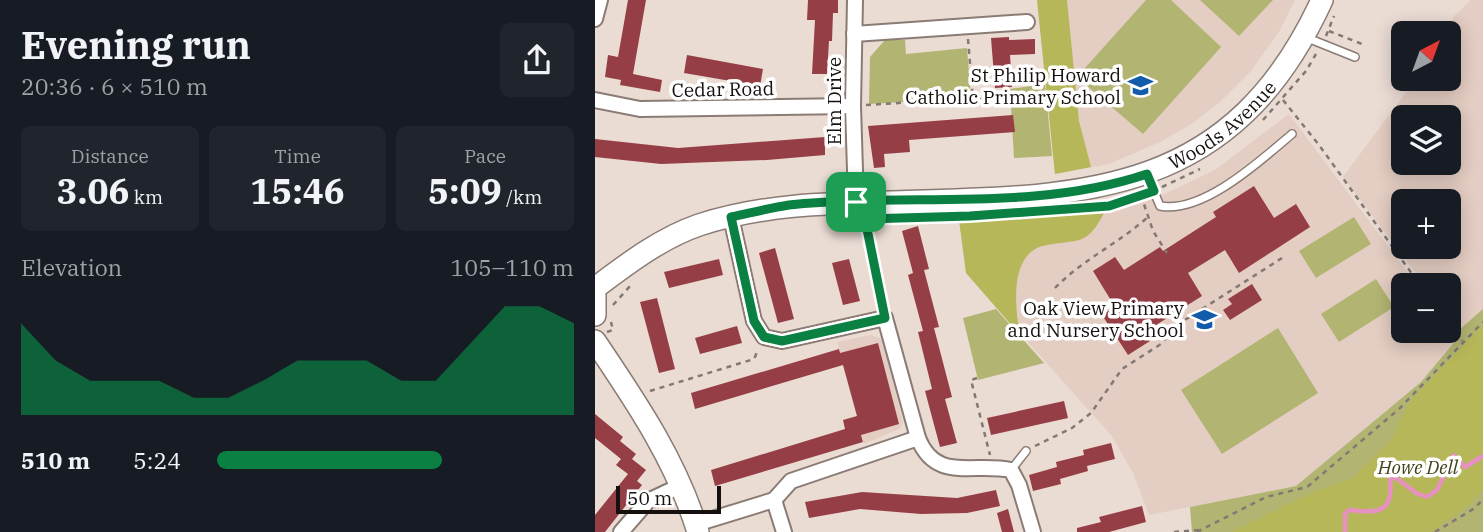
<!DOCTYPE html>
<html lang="en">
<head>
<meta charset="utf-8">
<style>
	body { margin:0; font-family:"IBM Plex Serif",serif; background:#20242c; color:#f1f3f6; height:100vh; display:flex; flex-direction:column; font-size:26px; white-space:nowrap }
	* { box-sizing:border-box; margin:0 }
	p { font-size:23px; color:#9ea1a6 }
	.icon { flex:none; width:38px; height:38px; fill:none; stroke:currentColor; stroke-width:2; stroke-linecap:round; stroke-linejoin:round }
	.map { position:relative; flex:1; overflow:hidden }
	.drawer { display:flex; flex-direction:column; background:#171b24; width:595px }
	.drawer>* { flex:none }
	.needle { width:46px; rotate:41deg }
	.tools { position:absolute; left:796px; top:21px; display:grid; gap:14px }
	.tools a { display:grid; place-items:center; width:70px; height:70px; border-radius:10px; background:#171b24; box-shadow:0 4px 18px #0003; font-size:35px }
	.scale { position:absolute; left:21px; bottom:18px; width:105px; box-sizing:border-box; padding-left:7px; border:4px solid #15100e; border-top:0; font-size:19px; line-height:24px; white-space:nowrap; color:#15100e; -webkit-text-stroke:5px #fff; paint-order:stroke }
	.pin { position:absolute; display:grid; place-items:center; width:60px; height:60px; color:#fff; margin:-30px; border-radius:14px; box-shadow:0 4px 10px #0006 }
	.round { display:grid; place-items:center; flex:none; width:74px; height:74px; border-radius:10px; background:#20242c }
	.summary { display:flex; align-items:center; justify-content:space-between; height:119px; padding:0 21px }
	h1 { font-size:38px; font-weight:700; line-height:52px }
	.stats { display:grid; grid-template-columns:repeat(3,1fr); gap:10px; height:119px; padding:7px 21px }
	.stats div { display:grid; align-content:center; border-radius:10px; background:#20242c; text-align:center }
	.stats b { font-size:35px; font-weight:700 }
	.stats small { font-size:19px; font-weight:400 }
	.stats p { font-size:19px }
	.chart { height:196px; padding:14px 21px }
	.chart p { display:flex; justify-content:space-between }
	.chart svg { width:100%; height:126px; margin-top:7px; fill:#0b8043; opacity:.7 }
	ul { padding:0 21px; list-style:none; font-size:23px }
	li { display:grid; grid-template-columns:112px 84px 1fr; align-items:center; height:52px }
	li i { height:18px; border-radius:9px; background:#0b8043 }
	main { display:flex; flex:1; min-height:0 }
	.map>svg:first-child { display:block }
	.built { fill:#e4cdc2; fill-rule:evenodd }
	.green { fill:#b2b472 }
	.forest { fill:#b6b759 }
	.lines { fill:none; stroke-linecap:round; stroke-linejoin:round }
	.stream { stroke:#e691bf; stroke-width:4.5 }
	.building { fill:#963e46 }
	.lane-casing { stroke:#8a7c75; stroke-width:10 }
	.street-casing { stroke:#8a7c75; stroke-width:18 }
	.secondary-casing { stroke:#8a7c75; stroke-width:24 }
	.path { stroke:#837873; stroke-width:2.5; stroke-dasharray:5 5; stroke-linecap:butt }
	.lane { stroke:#fff; stroke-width:7 }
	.street { stroke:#fff; stroke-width:14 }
	.secondary { stroke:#fff; stroke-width:21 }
	.route-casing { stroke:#fff; stroke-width:14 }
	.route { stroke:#0b8043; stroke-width:9 }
	.labels { text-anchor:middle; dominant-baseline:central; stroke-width:7; stroke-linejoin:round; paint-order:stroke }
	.poi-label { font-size:19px; fill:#15100e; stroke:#fff; text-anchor:end }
	.street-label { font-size:19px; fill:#15100e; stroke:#fff }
	.park-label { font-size:19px; font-style:italic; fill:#42421a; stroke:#fff }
</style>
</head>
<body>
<main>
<section class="drawer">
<div class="summary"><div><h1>Evening run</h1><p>20:36 · 6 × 510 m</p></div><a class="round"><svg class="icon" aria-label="share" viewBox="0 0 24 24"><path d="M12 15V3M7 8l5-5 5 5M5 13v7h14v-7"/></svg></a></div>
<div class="stats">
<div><p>Distance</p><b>3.06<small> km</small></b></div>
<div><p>Time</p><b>15:46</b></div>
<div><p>Pace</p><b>5:09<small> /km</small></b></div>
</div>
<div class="chart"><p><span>Elevation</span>105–110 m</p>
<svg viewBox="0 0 160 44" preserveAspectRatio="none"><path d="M0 44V12L10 25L20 32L30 32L40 32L50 38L60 38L70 32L80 25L90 25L100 25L110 32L120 32L130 19L140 6L150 6L160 12V44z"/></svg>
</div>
<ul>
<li><b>510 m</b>5:24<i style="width:63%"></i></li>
</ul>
</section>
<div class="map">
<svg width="888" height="532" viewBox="0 0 888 532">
	<rect width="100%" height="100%" fill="#eadbd3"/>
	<g class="built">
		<polygon points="442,0 700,0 685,30 656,71 624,103 595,125 565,142 514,164 460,174"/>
		<path d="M876,0H888V309L864,330L854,318V285H830L748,177L821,79H854V33L858,17ZM854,117V163H808V117ZM808,201H854V247H808Z"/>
		<polygon points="694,114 822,285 808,285 808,331 854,329 862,339 826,382 701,486 554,515 539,475 517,436 371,273 364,220 496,215 561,198 620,170"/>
		<polygon points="276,335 287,339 308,423 304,429 269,444 242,342"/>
	</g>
	<g class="green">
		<polygon points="551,0 576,0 626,47 548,134 482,77"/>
		<polygon points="605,0 678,0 644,36"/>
		<polygon points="290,40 310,40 311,54 372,48 376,98 274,104 275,57"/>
		<polygon points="450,84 457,156 419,158 415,89"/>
		<polygon points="759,217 776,244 721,278 704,251"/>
		<polygon points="781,279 799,307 744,342 726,314"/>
		<polygon points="401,309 449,363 383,380 368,318"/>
		<polygon points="888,309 888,532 597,532 595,507 701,486 826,382 862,339 864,330"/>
		<polygon points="683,328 723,393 627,454 586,390"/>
	</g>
	<g class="forest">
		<polygon points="442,0 472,0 484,121 496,167 460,174"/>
		<path d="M509,213C492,246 485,239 452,245C413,251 420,308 425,335L371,273L364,220Z"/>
		<polygon points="888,324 888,490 873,506 836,532 636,532 714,494 758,478 796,440 814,403"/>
	</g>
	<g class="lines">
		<path class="stream" d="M750,532V514L754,510C781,513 799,514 795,480L800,477L821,493L832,497L842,490L859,455L870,467L888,456"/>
	</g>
	<g class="building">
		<polygon points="33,0 51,0 38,74 67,80 65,92 25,85 26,80 10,77 13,55 23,57"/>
		<polygon points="213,0 243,0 243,13 238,13 237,41 234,41 232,74 217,74 220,20 212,20"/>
		<polygon points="414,37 414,40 440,39 440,54 415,55 417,87 400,88 396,38"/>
		<polygon points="92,55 168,69 165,86 89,73"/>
		<polygon points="418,115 420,132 314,140 315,152 289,154 290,167 279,168 273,126"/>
		<polygon points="230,137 230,155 172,160 66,164 0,157 0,139 83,148"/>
		<polygon points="659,186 679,218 701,204 715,227 644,273 630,250 593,273 607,296 550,332 555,341 533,355 507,315 520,307 498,271 520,257 529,270 565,247 568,251 621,217 618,212"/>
		<polygon points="323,226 334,269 329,270 344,327 339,328 357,397 350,399 362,443 345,447 330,391 337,389 323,332 328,331 313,275 318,273 307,231"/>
		<polygon points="180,248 199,319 183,323 164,253"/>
		<polygon points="124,259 128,275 74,288 69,272"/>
		<polygon points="254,259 265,301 248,305 237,263"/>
		<polygon points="657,284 667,300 635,320 628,310 637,304 633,299"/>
		<polygon points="62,298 80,369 64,373 45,302"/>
		<polygon points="142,326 147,343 105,354 100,338"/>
		<polygon points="283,343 304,424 266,435 268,442 120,486 116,470 250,429 248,420 262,416 248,365 100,409 96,393 244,349 245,353"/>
		<polygon points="469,401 473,418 396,435 392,418"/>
		<polygon points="0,414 28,437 25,441 41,454 37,459 51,470 42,481 47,485 10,532 0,532 0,515 33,474 21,465 26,459 0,438"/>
		<polygon points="516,443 520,459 492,466 493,471 465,479 466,484 438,491 434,475 462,467 461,462 489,455 488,450"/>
		<polygon points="401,490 405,506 372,513 326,514 265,509 214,518 210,502 267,492 362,498"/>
		<polygon points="547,506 551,522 514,532 482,532 482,528 506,522 504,517"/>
		<polygon points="413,509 419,532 407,532 402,513"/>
	</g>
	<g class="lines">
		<defs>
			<g id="lane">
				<polyline points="710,37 760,57"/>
				<path d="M552,175L565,206C608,214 666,160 697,134"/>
				<polyline points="416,470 431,451"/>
			</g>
			<g id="street">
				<polyline points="260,0 258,106 261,203"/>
				<polyline points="0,19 5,0"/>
				<polyline points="259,34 432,22"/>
				<polyline points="0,100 45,109 258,106"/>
				<path d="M323,438C341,483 378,462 416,470L424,485L438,532"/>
				<polyline points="179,500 189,532"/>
				<polyline points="101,524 179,500 196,481 323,438 290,318 187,341 169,337 159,321 136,217"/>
				<polyline points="26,532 53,501 87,485"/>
			</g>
			<g id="secondary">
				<path id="s1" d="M0,288C32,264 66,238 104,225C166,205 229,203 293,202C486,197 635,200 727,0"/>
				<polyline points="0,295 0,315"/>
				<path d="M0,341C41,402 81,460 103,532"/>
			</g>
		</defs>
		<use href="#lane" class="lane-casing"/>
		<use href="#street" class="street-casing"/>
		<use href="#secondary" class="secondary-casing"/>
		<g class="path">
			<polyline points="734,31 767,44"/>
			<polyline points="731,36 739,16"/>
			<polyline points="373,39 378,99"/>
			<polyline points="688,100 724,145 825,285"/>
			<polyline points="271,105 416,96"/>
			<polyline points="668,120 711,71 721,54"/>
			<polyline points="567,187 605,169"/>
			<polyline points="546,195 558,231 572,253"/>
			<polyline points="493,207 514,206 548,194"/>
			<polyline points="270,219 287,305"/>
			<path d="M460,288C487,260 524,243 553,217"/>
			<polyline points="18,305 37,284"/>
			<polyline points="854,324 867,341"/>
			<polyline points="12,332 18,330 16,322"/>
			<polyline points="382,378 376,380 395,455"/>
			<polyline points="55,391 159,359 163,350"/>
			<polyline points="440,446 477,428 496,413 527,369 566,344 582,325 687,258"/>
			<polyline points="579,532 604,530"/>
			<polyline points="602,532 671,497 712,487 804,409 888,322"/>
			<polyline points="840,532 880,508 888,499"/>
		</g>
		<use href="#lane" class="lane"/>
		<use href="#street" class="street"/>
		<use href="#secondary" class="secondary"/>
	</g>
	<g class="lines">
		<defs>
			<path id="route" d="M552,174L559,191L514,206L375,216L270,219L290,318L187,341L169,337L159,321L136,217C155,213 175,208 194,205C314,192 436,213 552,174Z"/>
		</defs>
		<use href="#route" class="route-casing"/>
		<use href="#route" class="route"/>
	</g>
	<defs>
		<symbol id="school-bare" viewBox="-9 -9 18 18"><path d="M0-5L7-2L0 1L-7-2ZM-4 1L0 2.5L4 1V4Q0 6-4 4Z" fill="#115baa" stroke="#fff" stroke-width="2.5" paint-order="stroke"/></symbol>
	</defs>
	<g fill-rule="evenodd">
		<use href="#school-bare" x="528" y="68" width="35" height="35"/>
		<use href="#school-bare" x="592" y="302" width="35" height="35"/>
	</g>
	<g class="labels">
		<g class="poi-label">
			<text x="526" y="75">St Philip Howard<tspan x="526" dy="22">Catholic Primary School</tspan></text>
			<text x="589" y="308">Oak View Primary<tspan x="589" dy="22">and Nursery School</tspan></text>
		</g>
		<g class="street-label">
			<text transform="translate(128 89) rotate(-1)">Cedar Road</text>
			<text transform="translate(239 101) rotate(-90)">Elm Drive</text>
			<text stroke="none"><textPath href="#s1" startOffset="665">Woods Avenue</textPath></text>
		</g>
		<g class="park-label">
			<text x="823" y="467">Howe Dell</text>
		</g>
	</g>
</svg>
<div class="tools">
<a><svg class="needle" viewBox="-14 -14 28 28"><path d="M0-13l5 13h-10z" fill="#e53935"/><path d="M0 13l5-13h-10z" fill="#9ea1a6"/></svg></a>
<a><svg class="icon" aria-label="layers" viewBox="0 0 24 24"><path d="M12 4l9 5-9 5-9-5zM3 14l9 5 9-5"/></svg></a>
<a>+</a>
<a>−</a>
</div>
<div class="scale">50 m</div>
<div class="pin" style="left:261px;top:202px;background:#1e9e55"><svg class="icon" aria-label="arrive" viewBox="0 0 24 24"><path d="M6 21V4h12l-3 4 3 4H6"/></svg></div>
</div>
</main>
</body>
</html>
